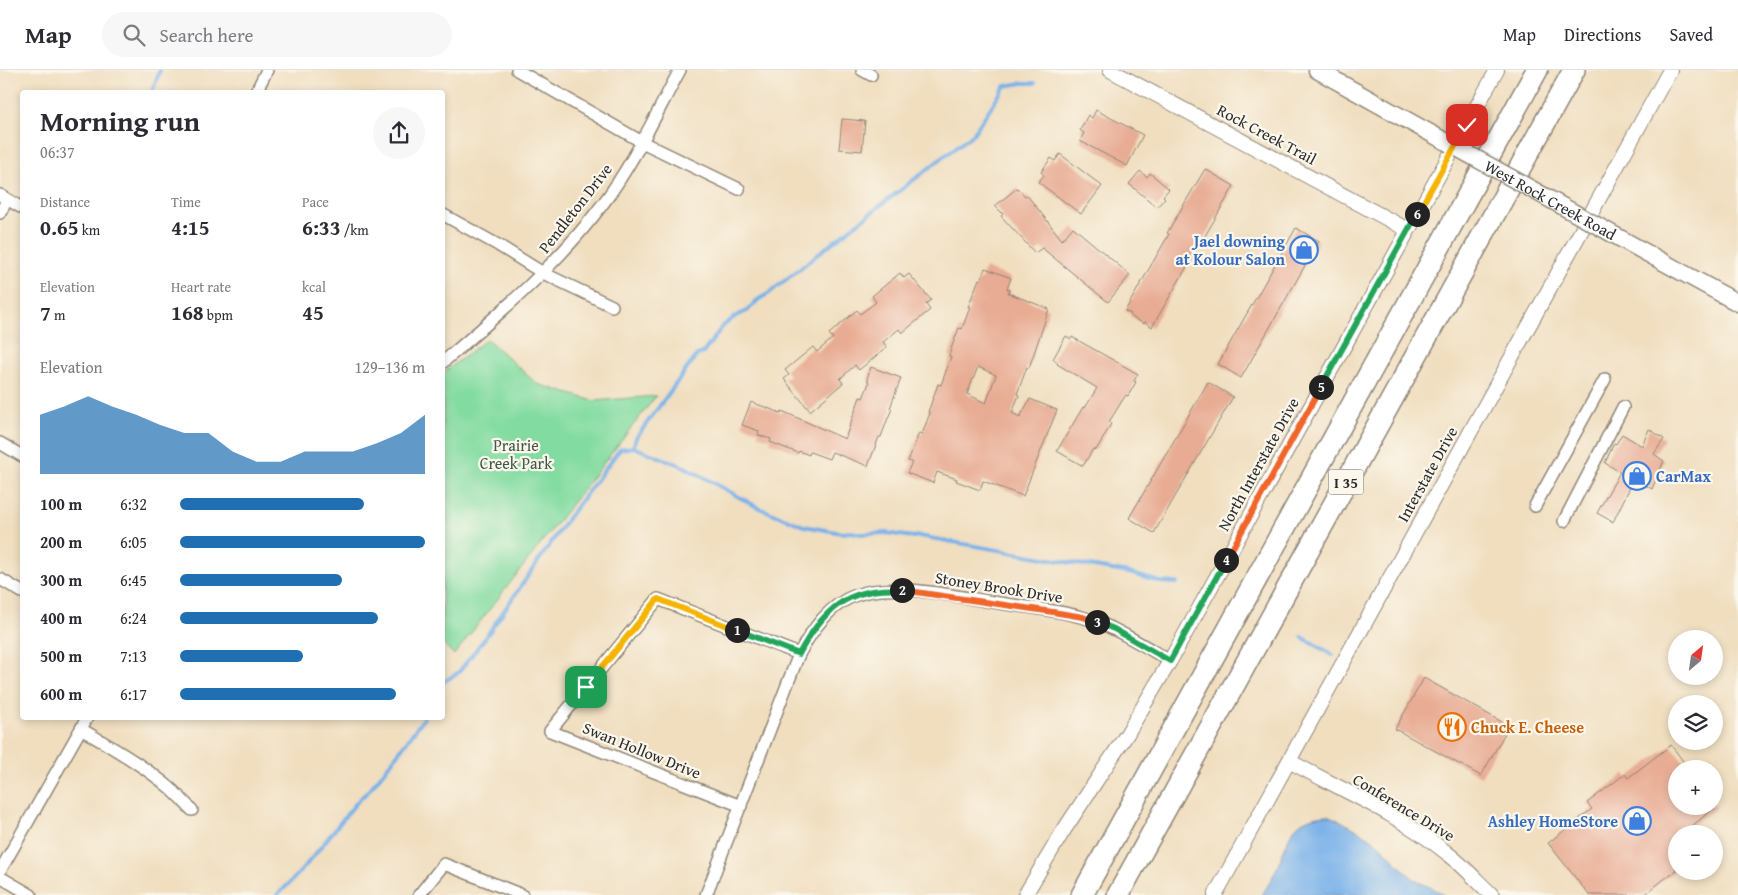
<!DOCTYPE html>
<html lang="en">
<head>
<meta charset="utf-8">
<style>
	body { margin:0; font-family:"Gentium Book Plus",serif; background:#f7f7f7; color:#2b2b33; height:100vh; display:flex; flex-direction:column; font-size:19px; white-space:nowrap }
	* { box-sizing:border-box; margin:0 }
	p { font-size:16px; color:#7c7c81 }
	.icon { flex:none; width:28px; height:28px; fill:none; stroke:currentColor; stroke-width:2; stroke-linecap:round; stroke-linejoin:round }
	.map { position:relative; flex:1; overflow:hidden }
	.details { position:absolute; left:20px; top:20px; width:425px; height:630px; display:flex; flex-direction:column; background:#fff; border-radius:5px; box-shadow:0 2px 8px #0003 }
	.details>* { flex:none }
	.needle { width:32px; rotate:29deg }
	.tools { position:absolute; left:1668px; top:560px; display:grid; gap:10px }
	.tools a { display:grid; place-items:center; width:55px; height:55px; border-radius:50%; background:#fff; box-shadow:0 2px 8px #0003; font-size:25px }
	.pin { position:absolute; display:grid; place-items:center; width:42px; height:42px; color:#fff; margin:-21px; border-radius:10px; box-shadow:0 2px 8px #0006 }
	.km { position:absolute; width:25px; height:25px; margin:-12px; border-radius:50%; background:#222; color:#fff; font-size:14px; line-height:25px; text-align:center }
	.round { display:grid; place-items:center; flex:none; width:52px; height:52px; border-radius:26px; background:#f7f7f7 }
	.headline { display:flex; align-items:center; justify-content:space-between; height:85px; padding:0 20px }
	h1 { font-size:28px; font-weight:700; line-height:38px }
	.figures { display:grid; grid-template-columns:repeat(3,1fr); gap:8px; height:85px; padding:5px 20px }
	.figures div { display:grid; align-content:center }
	.figures b { font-size:21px; font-weight:700 }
	.figures small { font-size:14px; font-weight:400 }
	.figures p { font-size:14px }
	.chart { height:140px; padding:10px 20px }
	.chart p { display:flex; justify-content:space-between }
	.chart svg { width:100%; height:90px; margin-top:5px; fill:#1f6fb2; opacity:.7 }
	ul { padding:0 20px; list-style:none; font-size:16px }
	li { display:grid; grid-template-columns:80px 60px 1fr; align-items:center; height:38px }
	li i { height:12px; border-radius:6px; background:#1f6fb2 }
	header { display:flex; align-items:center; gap:30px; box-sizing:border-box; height:70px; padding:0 25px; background:#fff; border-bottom:1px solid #e1e1e2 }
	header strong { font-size:24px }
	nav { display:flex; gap:28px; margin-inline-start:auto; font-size:18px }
	.search { width:350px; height:45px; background:#f7f7f7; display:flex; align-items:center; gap:12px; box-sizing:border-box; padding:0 18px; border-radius:28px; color:#7c7c81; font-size:19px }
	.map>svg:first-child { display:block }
	.green { fill:#82dba0; stroke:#568366 }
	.water { fill:#79b1e9; stroke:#526e8a }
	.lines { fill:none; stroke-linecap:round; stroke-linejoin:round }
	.stream { stroke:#79b1e9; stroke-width:4 }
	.building { fill:#e8ab93; fill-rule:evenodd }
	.minor-casing { stroke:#8e8475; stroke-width:14 }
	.tertiary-casing { stroke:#8e8475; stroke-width:16 }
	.secondary-casing { stroke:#8e8475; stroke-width:19 }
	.motorway-casing { stroke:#8e8475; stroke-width:24 }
	.minor { stroke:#fff; stroke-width:11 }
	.tertiary { stroke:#fff; stroke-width:14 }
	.secondary { stroke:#fff; stroke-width:16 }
	.motorway { stroke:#fff; stroke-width:21 }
	.secondary-bridge-casing { stroke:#8e8475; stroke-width:19; stroke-linecap:butt }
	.secondary-bridge { stroke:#fff; stroke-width:16 }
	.split-1-casing { stroke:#fff; stroke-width:10 }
	.split-2-casing { stroke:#fff; stroke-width:10 }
	.split-3-casing { stroke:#fff; stroke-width:10 }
	.split-4-casing { stroke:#fff; stroke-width:10 }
	.split-5-casing { stroke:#fff; stroke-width:10 }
	.split-6-casing { stroke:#fff; stroke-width:10 }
	.split-7-casing { stroke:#fff; stroke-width:10 }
	.split-1 { stroke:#f5b400; stroke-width:6 }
	.split-2 { stroke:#22a559; stroke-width:6 }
	.split-3 { stroke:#f0652b; stroke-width:6 }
	.split-4 { stroke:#22a559; stroke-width:6 }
	.split-5 { stroke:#f0652b; stroke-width:6 }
	.split-6 { stroke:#22a559; stroke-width:6 }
	.split-7 { stroke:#f5b400; stroke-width:6 }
	.labels { text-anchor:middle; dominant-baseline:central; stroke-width:4.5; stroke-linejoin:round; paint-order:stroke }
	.shield { fill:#fbf7ec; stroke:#696865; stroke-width:1 }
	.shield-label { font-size:15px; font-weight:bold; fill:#2b2b2b }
	.street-label { font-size:16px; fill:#2b2b2b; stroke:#fbf7ec }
	.shop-label { font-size:16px; font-weight:bold; fill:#366cbe; stroke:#fbf7ec; text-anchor:end }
	.park-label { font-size:16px; fill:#415748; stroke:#fbf7ec }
	.food-label { font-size:16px; font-weight:bold; fill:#c56008; stroke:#fbf7ec; text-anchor:start }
</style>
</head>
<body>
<header>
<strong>Map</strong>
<div class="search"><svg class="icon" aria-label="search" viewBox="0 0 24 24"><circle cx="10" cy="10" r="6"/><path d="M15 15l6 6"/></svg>Search here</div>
<nav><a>Map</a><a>Directions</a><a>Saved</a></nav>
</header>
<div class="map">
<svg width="1738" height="825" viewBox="0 0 1738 825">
	<rect width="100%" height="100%" fill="#fbf7ec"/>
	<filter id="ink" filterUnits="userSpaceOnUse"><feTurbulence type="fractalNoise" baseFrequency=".02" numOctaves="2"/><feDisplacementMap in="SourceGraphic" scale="10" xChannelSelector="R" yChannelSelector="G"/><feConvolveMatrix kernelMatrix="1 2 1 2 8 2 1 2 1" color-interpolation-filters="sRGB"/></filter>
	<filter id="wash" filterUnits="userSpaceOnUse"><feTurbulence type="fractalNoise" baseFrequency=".0096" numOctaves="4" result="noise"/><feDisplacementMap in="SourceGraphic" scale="20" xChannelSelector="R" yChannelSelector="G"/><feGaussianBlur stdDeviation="1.12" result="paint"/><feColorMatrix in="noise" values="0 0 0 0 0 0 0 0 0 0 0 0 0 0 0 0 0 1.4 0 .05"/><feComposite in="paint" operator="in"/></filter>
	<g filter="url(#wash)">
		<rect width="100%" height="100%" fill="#f0debf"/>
		<polygon class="green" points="487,269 537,314 594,331 656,326 454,585 442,573 443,303"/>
		<path class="water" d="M1327,745C1348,754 1369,765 1386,781C1395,791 1403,800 1413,808C1423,816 1435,817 1443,825H1262C1266,818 1271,811 1274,804C1289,775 1286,747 1327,745Z"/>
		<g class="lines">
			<g class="stream">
				<polyline points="152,22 160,0"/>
				<polyline points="633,377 636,368 697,285 703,283 723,256 736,246 747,241 759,229 768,224 823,180 973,64 1005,16 1022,13 1035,13"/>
				<polyline points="1302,567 1333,585"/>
				<polyline points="442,613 459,602 485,568 571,444 617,383 621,379 633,377 685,397 759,438 804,456 842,463 851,462 862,464 886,463 913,467 919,466 1129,503 1160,512 1177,513"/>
				<path d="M277,825C308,797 330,764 357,732C360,728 365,725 368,721C388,698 406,672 424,648"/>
			</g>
		</g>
		<g id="blocks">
			<g class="building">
				<polygon points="1096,40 1143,65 1127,96 1080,71 1084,63 1080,60 1088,45 1092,48"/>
				<polygon points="842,49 865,51 862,81 839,79"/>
				<polygon points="1060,84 1102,116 1081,144 1038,112 1044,105 1041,102 1051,88 1055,91"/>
				<polygon points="1205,99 1234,116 1152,257 1145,252 1144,254 1130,246 1131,244 1125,241 1169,164 1167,163"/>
				<polygon points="1140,101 1147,107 1150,103 1169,119 1163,126 1165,128 1157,137 1129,114"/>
				<polygon points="1017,118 1025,126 1027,125 1062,170 1073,157 1130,205 1108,232 1042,178 1035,183 1001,146 1003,144 995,136"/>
				<polygon points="1296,158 1319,171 1241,308 1218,294"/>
				<path d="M985,198L1011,208L1007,219L1010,220L1008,223L1049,239L1029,298L1027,297L1017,324L1019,325L1012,343L1020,347L1030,329L1057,340L1023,426L983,411L980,420L956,411L957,409L937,402L933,413L907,403L912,392L908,391L912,381L919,363L922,364L930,343L928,342L938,314L941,315L951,287L949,286L952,276L959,258L962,259L970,237H968L979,209L981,210ZM978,297L996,305L986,333L967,324Z"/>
				<polygon points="900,203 904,208 909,204 931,230 926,234 930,240 902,263 899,259 883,272 887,277 859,300 855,295 840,309 843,313 810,341 784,309 789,305 785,300 813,277 817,282 833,268 829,264 857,240 860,244 876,232 872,226"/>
				<polygon points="1066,266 1071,269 1072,267 1138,304 1134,311 1136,312 1128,326 1126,325 1122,331 1109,352 1111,354 1101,372 1096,380 1093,379 1083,396 1057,381 1083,337 1085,338 1097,318 1057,294 1058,292 1053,289"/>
				<polygon points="871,297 901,308 890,338 892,339 888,348 881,367 879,367 868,396 832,382 829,389 810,382 809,385 799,381 798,383 770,372 771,369 758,365 759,361 742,355 751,332 781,343 782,341 845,369 860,327 863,328 869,313 867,309"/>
				<polygon points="1208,312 1233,327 1154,463 1129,448"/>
				<polygon points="1649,359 1664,369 1654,384 1664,391 1652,419 1634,409 1613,452 1597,443 1620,402 1605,393 1614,373 1616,374 1622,364 1642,376"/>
				<polygon points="1424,608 1509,656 1481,706 1395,659"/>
				<polygon points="1671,675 1689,699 1676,699 1676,736 1717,736 1682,764 1676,764 1676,800 1644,825 1589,825 1548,773 1592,739 1587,733 1625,704 1628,708"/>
			</g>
		</g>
	</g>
	<g filter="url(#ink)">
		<use href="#blocks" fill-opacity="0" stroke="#8e8475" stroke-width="1"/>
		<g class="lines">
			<defs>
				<g id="minor">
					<polyline points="517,0 642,72 739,119"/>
					<polyline points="862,0 871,5"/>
					<polyline points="256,22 267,0"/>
					<polyline points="0,125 22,138"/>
					<polyline points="0,143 7,130"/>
					<polyline points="442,144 498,175 543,203 612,236"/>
					<path d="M442,293C499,244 557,195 602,135C633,94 655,46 680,0"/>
					<polyline points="0,373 22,386"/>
					<polyline points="1535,436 1605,309"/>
					<polyline points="1564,451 1623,337"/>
					<polyline points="0,509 22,522"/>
					<path d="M81,659C111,677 143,695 170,718C178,725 185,733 192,740"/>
					<polyline points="741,736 550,661 658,529 799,584"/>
					<polyline points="0,801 87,648"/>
					<polyline points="0,807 31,825"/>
					<polyline points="419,825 444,794 522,825"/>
					<path d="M706,825L799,584C812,560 829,535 856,525C893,511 959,527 999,533C1032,538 1068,541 1100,553C1124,563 1147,577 1170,591"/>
				</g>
				<g id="tertiary">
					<polyline points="1110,0 1408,160"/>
					<path d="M1289,691C1342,720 1400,745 1447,783C1463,795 1477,811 1492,825"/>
					<polyline points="1025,825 1062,763 1127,664 1170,591 1497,0"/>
					<polyline points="1215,825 1670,0"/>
				</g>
				<g id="secondary">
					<polyline points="1317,0 1394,43"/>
					<polyline points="1654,187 1738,233"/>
				</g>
				<g id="motorway">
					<polyline points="1082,825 1537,0"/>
					<polyline points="1118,825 1574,0"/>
				</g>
			</defs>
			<use href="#minor" class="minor-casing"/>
			<use href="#tertiary" class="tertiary-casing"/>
			<use href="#secondary" class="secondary-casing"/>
			<use href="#motorway" class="motorway-casing"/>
			<use href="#minor" class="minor"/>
			<use href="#tertiary" class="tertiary"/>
			<use href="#secondary" class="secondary"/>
			<use href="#motorway" class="motorway"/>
			<defs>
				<g id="secondary-bridge">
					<path id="s1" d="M1394,43L1654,187"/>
				</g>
			</defs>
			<use href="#secondary-bridge" class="secondary-bridge-casing"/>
			<use href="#secondary-bridge" class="secondary-bridge"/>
		</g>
	</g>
	<g class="lines" filter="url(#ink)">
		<defs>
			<polyline id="split-1" points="586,617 658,529 737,560"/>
			<path id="split-2" d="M737,560L799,584C823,539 849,516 902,520"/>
			<polyline id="split-3" points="902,520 1053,542 1083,547 1097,552"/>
			<polyline id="split-4" points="1097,552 1114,559 1170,591 1226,490"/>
			<polyline id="split-5" points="1226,490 1321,317"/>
			<polyline id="split-6" points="1321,317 1417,144"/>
			<polyline id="split-7" points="1417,144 1467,55"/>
		</defs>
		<use href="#split-1" class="split-1-casing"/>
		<use href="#split-2" class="split-2-casing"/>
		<use href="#split-3" class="split-3-casing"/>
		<use href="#split-4" class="split-4-casing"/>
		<use href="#split-5" class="split-5-casing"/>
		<use href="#split-6" class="split-6-casing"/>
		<use href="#split-7" class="split-7-casing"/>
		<use href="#split-1" class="split-1"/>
		<use href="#split-2" class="split-2"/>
		<use href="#split-3" class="split-3"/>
		<use href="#split-4" class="split-4"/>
		<use href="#split-5" class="split-5"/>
		<use href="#split-6" class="split-6"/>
		<use href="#split-7" class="split-7"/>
	</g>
	<defs>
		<symbol id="shop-ring" viewBox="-11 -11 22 22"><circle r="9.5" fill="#fbf7ec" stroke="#3f7fe0" stroke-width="1.5"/><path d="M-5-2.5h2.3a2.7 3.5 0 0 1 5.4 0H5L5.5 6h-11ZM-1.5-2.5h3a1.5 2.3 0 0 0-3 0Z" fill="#3f7fe0"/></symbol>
		<symbol id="restaurant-ring" viewBox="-11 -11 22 22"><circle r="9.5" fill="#fbf7ec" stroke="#e8710a" stroke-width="1.5"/><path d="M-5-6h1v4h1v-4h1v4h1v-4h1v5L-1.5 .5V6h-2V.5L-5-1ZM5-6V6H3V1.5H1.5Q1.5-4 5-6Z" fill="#e8710a"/></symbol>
	</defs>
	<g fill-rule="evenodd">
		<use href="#shop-ring" x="1288" y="164" width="32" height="32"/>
		<use href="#shop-ring" x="1621" y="390" width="32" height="32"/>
		<use href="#restaurant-ring" x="1436" y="641" width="32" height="32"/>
		<use href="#shop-ring" x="1621" y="735" width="32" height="32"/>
	</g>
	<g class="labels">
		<rect class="shield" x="1328.5" y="399.5" width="35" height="25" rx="4"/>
		<g class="shield-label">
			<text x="1346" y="412">I 35</text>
		</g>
		<g class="street-label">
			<text transform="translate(1267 64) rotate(28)">Rock Creek Trail</text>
			<text stroke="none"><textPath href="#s1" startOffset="179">West Rock Creek Road</textPath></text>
			<text transform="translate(575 138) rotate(-52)">Pendleton Drive</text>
			<text transform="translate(1258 394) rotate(-61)">North Interstate Drive</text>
			<text transform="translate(1427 404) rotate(-61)">Interstate Drive</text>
			<text transform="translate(999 517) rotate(9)">Stoney Brook Drive</text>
			<text transform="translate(642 680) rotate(22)">Swan Hollow Drive</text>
			<text transform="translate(1404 737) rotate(31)">Conference Drive</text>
		</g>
		<g class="shop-label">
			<text x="1285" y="171">Jael downing<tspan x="1285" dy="18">at Kolour Salon</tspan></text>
			<text x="1656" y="406" text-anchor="start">CarMax</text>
			<text x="1618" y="751">Ashley HomeStore</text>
		</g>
		<g class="park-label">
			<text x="516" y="375">Prairie<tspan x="516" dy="18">Creek Park</tspan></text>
		</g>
		<g class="food-label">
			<text x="1471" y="657">Chuck E. Cheese</text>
		</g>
	</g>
</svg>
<div class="tools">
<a><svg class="needle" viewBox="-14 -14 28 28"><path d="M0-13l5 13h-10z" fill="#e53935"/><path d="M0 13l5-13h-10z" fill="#7c7c81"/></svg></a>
<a><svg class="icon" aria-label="layers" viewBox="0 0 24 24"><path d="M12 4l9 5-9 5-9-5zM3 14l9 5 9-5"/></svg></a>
<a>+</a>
<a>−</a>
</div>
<div class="pin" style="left:586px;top:617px;background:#1e9e55"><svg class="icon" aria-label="arrive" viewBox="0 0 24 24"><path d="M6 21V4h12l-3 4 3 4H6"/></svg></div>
<div class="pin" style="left:1467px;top:55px;background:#d93025"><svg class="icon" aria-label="check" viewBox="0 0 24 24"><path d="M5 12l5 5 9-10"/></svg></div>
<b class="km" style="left:737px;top:560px">1</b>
<b class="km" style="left:902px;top:520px">2</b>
<b class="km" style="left:1097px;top:552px">3</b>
<b class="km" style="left:1226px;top:490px">4</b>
<b class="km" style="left:1321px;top:317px">5</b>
<b class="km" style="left:1417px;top:144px">6</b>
<section class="details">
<div class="headline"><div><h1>Morning run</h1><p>06:37</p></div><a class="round"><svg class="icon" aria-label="share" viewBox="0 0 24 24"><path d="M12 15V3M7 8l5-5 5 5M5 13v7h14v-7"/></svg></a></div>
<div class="figures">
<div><p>Distance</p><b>0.65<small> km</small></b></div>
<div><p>Time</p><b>4:15</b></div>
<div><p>Pace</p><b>6:33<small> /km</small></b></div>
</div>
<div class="figures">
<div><p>Elevation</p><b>7<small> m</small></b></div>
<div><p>Heart rate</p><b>168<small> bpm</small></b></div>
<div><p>kcal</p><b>45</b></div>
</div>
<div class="chart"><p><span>Elevation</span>129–136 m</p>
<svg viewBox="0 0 160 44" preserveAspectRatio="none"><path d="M0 44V15L10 11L20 6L30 11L40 15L50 20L60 24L70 24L80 33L90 38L100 38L110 33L120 33L130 33L140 29L150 24L160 15V44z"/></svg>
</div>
<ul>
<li><b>100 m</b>6:32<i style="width:75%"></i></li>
<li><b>200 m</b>6:05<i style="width:100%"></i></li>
<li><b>300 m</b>6:45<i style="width:66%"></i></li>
<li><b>400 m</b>6:24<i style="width:81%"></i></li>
<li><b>500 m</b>7:13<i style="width:50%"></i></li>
<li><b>600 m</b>6:17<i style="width:88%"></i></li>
</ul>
</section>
</div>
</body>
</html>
